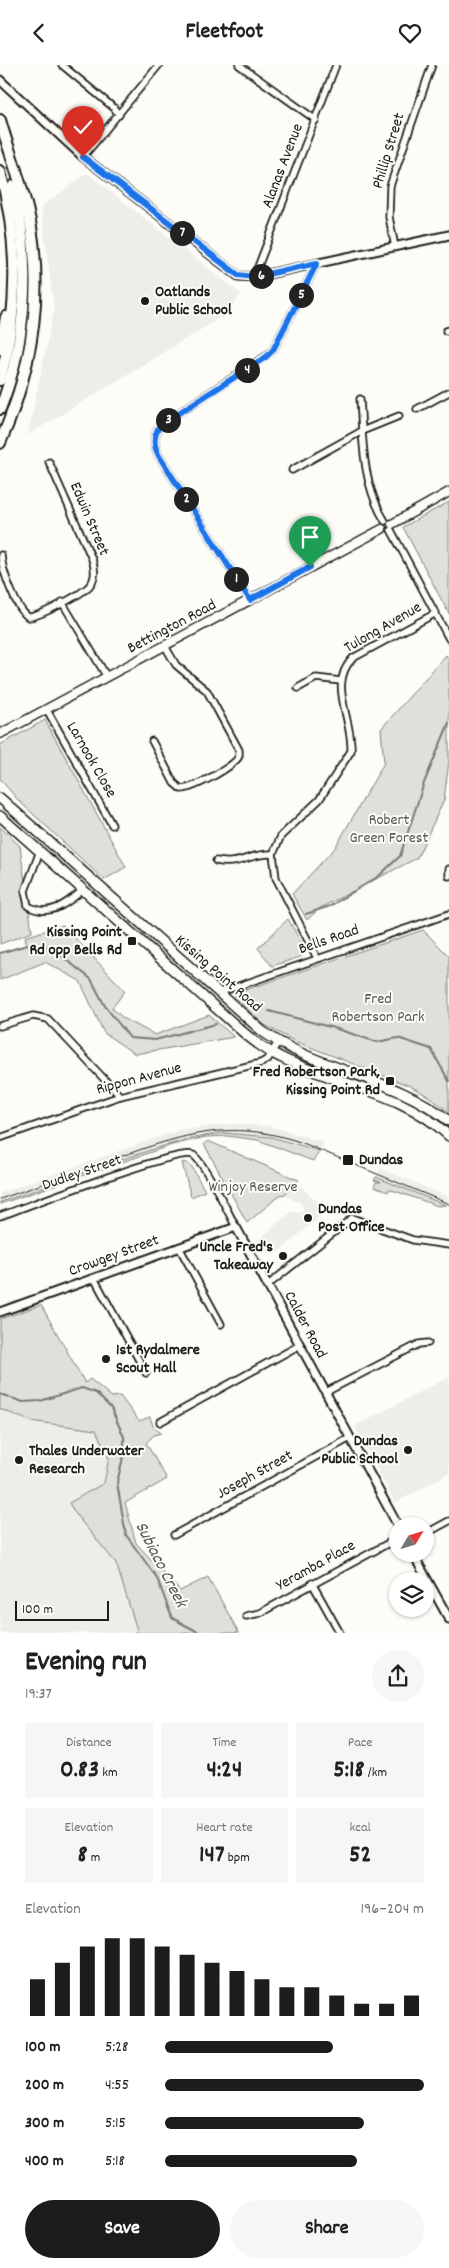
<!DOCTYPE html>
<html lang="en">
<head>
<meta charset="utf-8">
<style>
	body { margin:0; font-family:Dekko,sans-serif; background:#f6f6f6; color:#202124; height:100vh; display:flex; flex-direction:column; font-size:19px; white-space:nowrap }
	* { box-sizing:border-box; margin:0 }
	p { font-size:16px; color:#757577 }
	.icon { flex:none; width:28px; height:28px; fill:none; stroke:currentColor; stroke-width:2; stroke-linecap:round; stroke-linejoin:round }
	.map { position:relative; height:1568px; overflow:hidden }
	.drawer { display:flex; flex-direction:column; background:#fff; flex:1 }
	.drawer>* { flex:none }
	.needle { width:32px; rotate:52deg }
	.fabs { position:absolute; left:389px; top:1452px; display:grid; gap:10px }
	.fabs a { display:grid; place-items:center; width:45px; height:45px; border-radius:50%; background:#fff; box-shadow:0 1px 4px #0004; font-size:25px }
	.scale { position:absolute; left:15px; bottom:12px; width:94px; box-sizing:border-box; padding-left:5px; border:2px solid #1c1c1c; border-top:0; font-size:14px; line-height:18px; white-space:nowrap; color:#1c1c1c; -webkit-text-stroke:4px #fdfcf7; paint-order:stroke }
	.pin { position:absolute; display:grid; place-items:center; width:42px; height:42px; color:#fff; margin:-51px -21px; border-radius:50% 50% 50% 0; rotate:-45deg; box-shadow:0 0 5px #0007 }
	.pin .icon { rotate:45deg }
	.km { position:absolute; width:25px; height:25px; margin:-12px; border-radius:50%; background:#222; color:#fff; font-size:14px; line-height:25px; text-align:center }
	.round { display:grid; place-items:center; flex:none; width:52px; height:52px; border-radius:26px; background:#f6f6f6 }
	.headline { display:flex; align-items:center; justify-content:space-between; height:85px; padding:0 25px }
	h1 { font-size:28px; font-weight:800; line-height:38px }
	.figures { display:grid; grid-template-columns:repeat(3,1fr); gap:8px; height:85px; padding:5px 25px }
	.figures div { display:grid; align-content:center; border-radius:0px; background:#f6f6f6; text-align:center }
	.figures b { font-size:25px; font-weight:800 }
	.figures small { font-size:14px; font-weight:400 }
	.figures p { font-size:14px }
	.chart { height:140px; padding:10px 25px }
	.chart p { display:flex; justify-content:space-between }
	.chart svg { width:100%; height:90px; margin-top:5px; stroke:#1c1c1c; stroke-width:6 }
	.primary-button { display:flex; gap:10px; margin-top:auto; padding:10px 25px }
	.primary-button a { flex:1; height:58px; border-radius:30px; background:#1c1c1c; color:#fff; font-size:20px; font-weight:800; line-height:58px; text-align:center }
	.primary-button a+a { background:#f6f6f6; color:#202124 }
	ul { padding:0 25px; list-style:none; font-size:16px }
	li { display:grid; grid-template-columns:80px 60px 1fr; align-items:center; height:38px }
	li i { height:12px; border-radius:6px; background:#1c1c1c }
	header { display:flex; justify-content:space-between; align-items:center; height:65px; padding:0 25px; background:#fff; font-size:22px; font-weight:800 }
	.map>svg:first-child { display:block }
	.built { fill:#eeede9 }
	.green { fill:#e0dfdb; stroke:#7e7e7c }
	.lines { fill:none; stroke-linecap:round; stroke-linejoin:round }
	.stream { stroke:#797876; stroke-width:2 }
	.minor-casing { stroke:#1c1c1c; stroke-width:9 }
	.tertiary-casing { stroke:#1c1c1c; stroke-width:11 }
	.secondary-casing { stroke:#1c1c1c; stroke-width:11 }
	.primary-casing { stroke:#1c1c1c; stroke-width:12 }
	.trunk-casing { stroke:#1c1c1c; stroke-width:14 }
	.minor { stroke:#fdfcf7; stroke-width:5.5 }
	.tertiary { stroke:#fdfcf7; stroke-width:7 }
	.secondary { stroke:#fdfcf7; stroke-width:8 }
	.primary { stroke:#fdfcf7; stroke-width:9 }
	.trunk { stroke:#fdfcf7; stroke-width:10 }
	.tram { stroke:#1c1c1c; stroke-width:1 }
	.route-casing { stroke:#fff; stroke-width:10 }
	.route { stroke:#1a73e8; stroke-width:6 }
	.poi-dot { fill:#1c1c1c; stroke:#fdfcf7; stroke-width:2 }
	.labels { text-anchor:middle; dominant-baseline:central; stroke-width:4; stroke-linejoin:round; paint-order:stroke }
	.street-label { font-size:16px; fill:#1c1c1c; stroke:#fdfcf7 }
	.poi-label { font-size:16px; font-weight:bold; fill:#1c1c1c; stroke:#fdfcf7; text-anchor:start }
	.park-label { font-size:16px; fill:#575655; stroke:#fdfcf7 }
	.water-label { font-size:18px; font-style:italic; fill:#5a5a58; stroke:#fdfcf7 }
</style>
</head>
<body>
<header><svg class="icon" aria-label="back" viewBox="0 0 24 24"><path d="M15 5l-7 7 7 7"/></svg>Fleetfoot<svg class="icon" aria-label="heart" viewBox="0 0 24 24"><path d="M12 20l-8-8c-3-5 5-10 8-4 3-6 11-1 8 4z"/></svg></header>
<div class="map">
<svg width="449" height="1568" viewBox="0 0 449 1568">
	<rect width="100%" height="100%" fill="#fdfcf7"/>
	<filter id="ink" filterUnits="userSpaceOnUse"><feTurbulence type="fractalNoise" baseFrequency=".02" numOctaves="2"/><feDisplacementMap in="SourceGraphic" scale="10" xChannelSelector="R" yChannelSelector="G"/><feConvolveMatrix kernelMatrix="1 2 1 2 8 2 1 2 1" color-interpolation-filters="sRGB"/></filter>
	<g filter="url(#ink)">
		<g class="built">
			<polygon points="87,108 241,229 228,248 28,370 54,244 41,142"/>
			<polygon points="233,1059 269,1061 324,1077 320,1086 286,1075 257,1070 223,1068 201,1070 0,1137 0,1128 179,1065"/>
			<polygon points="380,1103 449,1132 449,1142 376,1112"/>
			<polygon points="297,1118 324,1143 324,1148 276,1189 267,1189 257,1178 258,1175 291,1147 301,1148 304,1144 299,1136 295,1136 285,1129"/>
			<polygon points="449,1312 449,1408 395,1438 355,1361"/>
			<polygon points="0,1344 30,1356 96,1365 109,1393 103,1418 77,1451 116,1498 137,1565 134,1568 0,1568"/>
		</g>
		<g class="green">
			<polygon points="449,437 449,549 403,462"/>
			<polygon points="446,590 449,595 449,696 444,735 417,793 320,843 307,855 292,829 335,783 384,698 381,664"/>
			<polygon points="45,655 126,802 104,815 18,735 0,714 0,680"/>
			<polygon points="0,762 20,781 32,867 0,879"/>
			<polygon points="288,854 307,887 300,892 272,901 258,883"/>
			<polygon points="63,860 125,926 112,943 123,953 155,970 209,950 234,972 135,989 104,968 80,916 45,897 0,915 0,888 27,880 25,872"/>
			<polygon points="423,865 449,891 449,1047 428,1031 410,1021 292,975 263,959 234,932 236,928"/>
			<path d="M223,1068L271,1072L320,1086L313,1096L258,1075L227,1071L206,1072L172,1080L0,1139V1137C36,1125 72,1112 109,1099C147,1086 183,1073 223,1068Z"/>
			<polygon points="208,1076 296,1114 299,1115 285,1129 280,1130 247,1158 204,1079"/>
			<polygon points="186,1097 192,1102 205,1126 191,1132 182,1098"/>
			<polygon points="376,1112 445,1140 438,1141 389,1124 388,1127 374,1122 376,1117 381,1117 374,1115"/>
			<polygon points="41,1240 85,1318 90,1314 112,1332 120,1331 139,1356 150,1352 153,1361 161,1368 154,1370 146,1378 167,1414 125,1438 136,1478 180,1526 208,1512 239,1568 134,1568 137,1565 116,1498 77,1451 69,1438 104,1418 109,1393 96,1365 30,1356 0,1344 0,1254"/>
		</g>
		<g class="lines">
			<g class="stream">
				<polyline points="306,849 330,841 379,811 400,791 424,718 449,658"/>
				<polyline points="0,888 27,880 50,882 91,914 105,941 130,973 155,975 216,959"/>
				<polyline points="269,946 334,963 377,977 398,973 431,984 449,1016"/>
				<polyline points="0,1329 23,1337 40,1336 82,1323 96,1328 111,1343 124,1372 124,1388 117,1418 126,1470 157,1513 172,1553 200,1568"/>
			</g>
			<defs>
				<g id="minor">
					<polyline points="62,0 114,43 119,50"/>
					<polyline points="239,0 316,55"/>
					<polyline points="83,92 159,0"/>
					<polyline points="395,182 389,152 390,121 432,0"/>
					<polyline points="254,212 336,0"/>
					<polyline points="446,266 449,265"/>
					<path d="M360,334C363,376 362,419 385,456"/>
					<polyline points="417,344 449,327"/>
					<polyline points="292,405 362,366 399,351"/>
					<polyline points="391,465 449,574"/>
					<path d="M1,490C2,505 15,542 28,552C37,553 83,529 90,520C96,513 95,503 92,494L49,397"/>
					<path d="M250,535L159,391C153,379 153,372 160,360L266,291L273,285L317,198"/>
					<polyline points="62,537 107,612"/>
					<polyline points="298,623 316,613 341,616"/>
					<polyline points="47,645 112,760"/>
					<path d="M152,676L174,718L181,724C193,724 235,701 239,691V685L207,626L176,600L165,581"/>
					<path d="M40,786L25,826L28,841C50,853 66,839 83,825"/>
					<path d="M216,796C242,801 248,788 273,789"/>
					<polyline points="449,804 449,811"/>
					<path d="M317,893L276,813L273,789L281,771L319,735L351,686C353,654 327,619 353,593L436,548"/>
					<polyline points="218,928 449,849"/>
					<polyline points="0,961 33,951 48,954 120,1031"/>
					<polyline points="0,1073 120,1031 261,998 268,994 278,977"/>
					<path d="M0,1151C26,1142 177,1083 193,1090C203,1095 229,1149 236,1162"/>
					<polyline points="179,1182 221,1259"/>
					<polyline points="94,1213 146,1308"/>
					<polyline points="268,1220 352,1153 413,1175 449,1180"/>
					<polyline points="326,1327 419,1279 428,1278"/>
					<polyline points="160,1357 300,1280"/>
					<polyline points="425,1469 449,1456"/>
					<polyline points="174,1470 350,1373"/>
					<polyline points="312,1518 340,1568"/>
					<polyline points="246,1551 260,1548 398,1473"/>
				</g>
				<g id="tertiary">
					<polyline points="0,15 83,92 238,211 254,212 449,170"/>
					<polyline points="0,1247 236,1162 398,1461"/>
					<polyline points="413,1489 449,1554"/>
				</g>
				<g id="secondary">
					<polyline points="392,459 449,427"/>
					<polyline points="0,669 382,464"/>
				</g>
				<g id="primary">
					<path d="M0,733L262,966C319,1007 394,1011 449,1056"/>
					<path d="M0,751L234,959C248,972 263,984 280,992C336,1020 403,1026 449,1071"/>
				</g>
				<g id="trunk">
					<path d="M0,55C10,90 25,126 31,162C43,236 30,310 0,378"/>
					<path d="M0,106C19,176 19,246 0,315"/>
					<polyline points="0,284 6,252"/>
					<path d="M0,344C28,273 31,194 13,121"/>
				</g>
			</defs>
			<use href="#minor" class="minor-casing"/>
			<use href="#tertiary" class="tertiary-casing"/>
			<use href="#secondary" class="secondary-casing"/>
			<use href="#primary" class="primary-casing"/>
			<use href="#trunk" class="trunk-casing"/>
			<use href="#minor" class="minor"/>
			<use href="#tertiary" class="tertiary"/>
			<use href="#secondary" class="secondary"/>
			<use href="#primary" class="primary"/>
			<use href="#trunk" class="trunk"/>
			<path class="tram" d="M0,1134C36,1121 72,1109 108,1096C179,1071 227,1052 303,1078L449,1139"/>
		</g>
	</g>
	<g class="lines" filter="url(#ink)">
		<defs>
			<path id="route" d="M83,92L238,210L254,212L317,198L273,285L266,292L160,360C153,372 153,379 159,391L250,535L310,502"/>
		</defs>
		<use href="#route" class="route-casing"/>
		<use href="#route" class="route"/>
	</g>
	<g class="poi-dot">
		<circle cx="145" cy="236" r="5"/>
		<rect x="127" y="871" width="10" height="10" rx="2.5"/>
		<rect x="385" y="1011" width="10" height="10" rx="2.5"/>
		<rect x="342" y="1089" width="12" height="12" rx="2.5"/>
		<circle cx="308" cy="1153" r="5"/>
		<circle cx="283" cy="1191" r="5"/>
		<circle cx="106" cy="1294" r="5"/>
		<circle cx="408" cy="1385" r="5"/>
		<circle cx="19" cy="1395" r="5"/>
	</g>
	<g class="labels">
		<g class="street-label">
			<text transform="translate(389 86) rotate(-73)">Phillip Street</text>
			<text transform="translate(283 101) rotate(-69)">Alanas Avenue</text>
			<text transform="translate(89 454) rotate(67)">Edwin Street</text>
			<text transform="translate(172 562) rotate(-28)">Bettington Road</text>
			<text transform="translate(383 563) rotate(-30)">Tulong Avenue</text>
			<text transform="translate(91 695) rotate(60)">Larnook Close</text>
			<text transform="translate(329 875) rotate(-19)">Bells Road</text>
			<text transform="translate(218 909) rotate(41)">Kissing Point Road</text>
			<text transform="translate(139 1014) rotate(-15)">Rippon Avenue</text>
			<text transform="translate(82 1108) rotate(-19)">Dudley Street</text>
			<text transform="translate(114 1191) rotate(-20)">Crowgey Street</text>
			<text transform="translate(305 1260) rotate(62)">Calder Road</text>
			<text transform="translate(255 1410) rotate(-29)">Joseph Street</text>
			<text transform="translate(316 1501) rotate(-29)">Yeramba Place</text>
		</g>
		<g class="poi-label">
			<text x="155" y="227">Oatlands<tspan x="155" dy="18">Public School</tspan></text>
			<text x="122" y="867" text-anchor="end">Kissing Point<tspan x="122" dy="18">Rd opp Bells Rd</tspan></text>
			<text x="380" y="1007" text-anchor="end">Fred Robertson Park,<tspan x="380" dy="18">Kissing Point Rd</tspan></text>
			<text x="359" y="1095">Dundas</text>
			<text x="318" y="1144">Dundas<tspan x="318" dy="18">Post Office</tspan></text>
			<text x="273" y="1182" text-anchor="end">Uncle Fred's<tspan x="273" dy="18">Takeaway</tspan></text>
			<text x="116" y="1285">1st Rydalmere<tspan x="116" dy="18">Scout Hall</tspan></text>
			<text x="398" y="1376" text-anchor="end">Dundas<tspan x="398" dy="18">Public School</tspan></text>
			<text x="29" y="1386">Thales Underwater<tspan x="29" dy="18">Research</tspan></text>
		</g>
		<g class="park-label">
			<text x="389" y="755">Robert<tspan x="389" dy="18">Green Forest</tspan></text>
			<text x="378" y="934">Fred<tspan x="378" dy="18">Robertson Park</tspan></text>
			<text x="253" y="1122">Winjoy Reserve</text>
		</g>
		<g class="water-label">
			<text transform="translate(160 1500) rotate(63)">Subiaco Creek</text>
		</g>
	</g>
</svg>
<div class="fabs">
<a><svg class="needle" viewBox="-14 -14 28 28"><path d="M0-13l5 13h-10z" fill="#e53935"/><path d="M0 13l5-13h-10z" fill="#757577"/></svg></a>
<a><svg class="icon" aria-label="layers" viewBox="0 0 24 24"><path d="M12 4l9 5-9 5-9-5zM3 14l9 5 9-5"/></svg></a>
</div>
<div class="scale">100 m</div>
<div class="pin" style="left:310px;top:502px;background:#1e9e55"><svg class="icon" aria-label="arrive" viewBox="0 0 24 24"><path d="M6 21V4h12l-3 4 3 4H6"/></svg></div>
<div class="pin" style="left:83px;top:92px;background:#d93025"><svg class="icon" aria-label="check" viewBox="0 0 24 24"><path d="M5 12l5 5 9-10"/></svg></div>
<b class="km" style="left:236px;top:514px">1</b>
<b class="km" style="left:186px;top:434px">2</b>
<b class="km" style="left:168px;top:355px">3</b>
<b class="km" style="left:247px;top:305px">4</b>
<b class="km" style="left:301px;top:230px">5</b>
<b class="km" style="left:261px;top:211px">6</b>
<b class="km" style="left:182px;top:168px">7</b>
</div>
<section class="drawer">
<div class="headline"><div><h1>Evening run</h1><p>19:37</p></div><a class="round"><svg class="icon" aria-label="share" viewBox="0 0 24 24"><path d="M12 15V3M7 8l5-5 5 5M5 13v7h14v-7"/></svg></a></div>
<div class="figures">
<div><p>Distance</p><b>0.83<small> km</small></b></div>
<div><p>Time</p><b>4:24</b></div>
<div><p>Pace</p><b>5:18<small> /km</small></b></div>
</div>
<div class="figures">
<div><p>Elevation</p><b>8<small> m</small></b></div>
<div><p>Heart rate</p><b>147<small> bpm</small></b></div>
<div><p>kcal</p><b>52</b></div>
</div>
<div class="chart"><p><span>Elevation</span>196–204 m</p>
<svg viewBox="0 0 160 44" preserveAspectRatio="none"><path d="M5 44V26M15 44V18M25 44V10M35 44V6M45 44V6M55 44V10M65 44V14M75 44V18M85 44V22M95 44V26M105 44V30M115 44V30M125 44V34M135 44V38M145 44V38M155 44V34"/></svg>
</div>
<ul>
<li><b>100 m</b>5:28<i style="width:65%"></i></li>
<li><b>200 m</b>4:55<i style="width:100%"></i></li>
<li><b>300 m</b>5:15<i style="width:77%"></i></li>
<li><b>400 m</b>5:18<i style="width:74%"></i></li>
</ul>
<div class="primary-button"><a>Save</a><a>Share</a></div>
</section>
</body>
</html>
